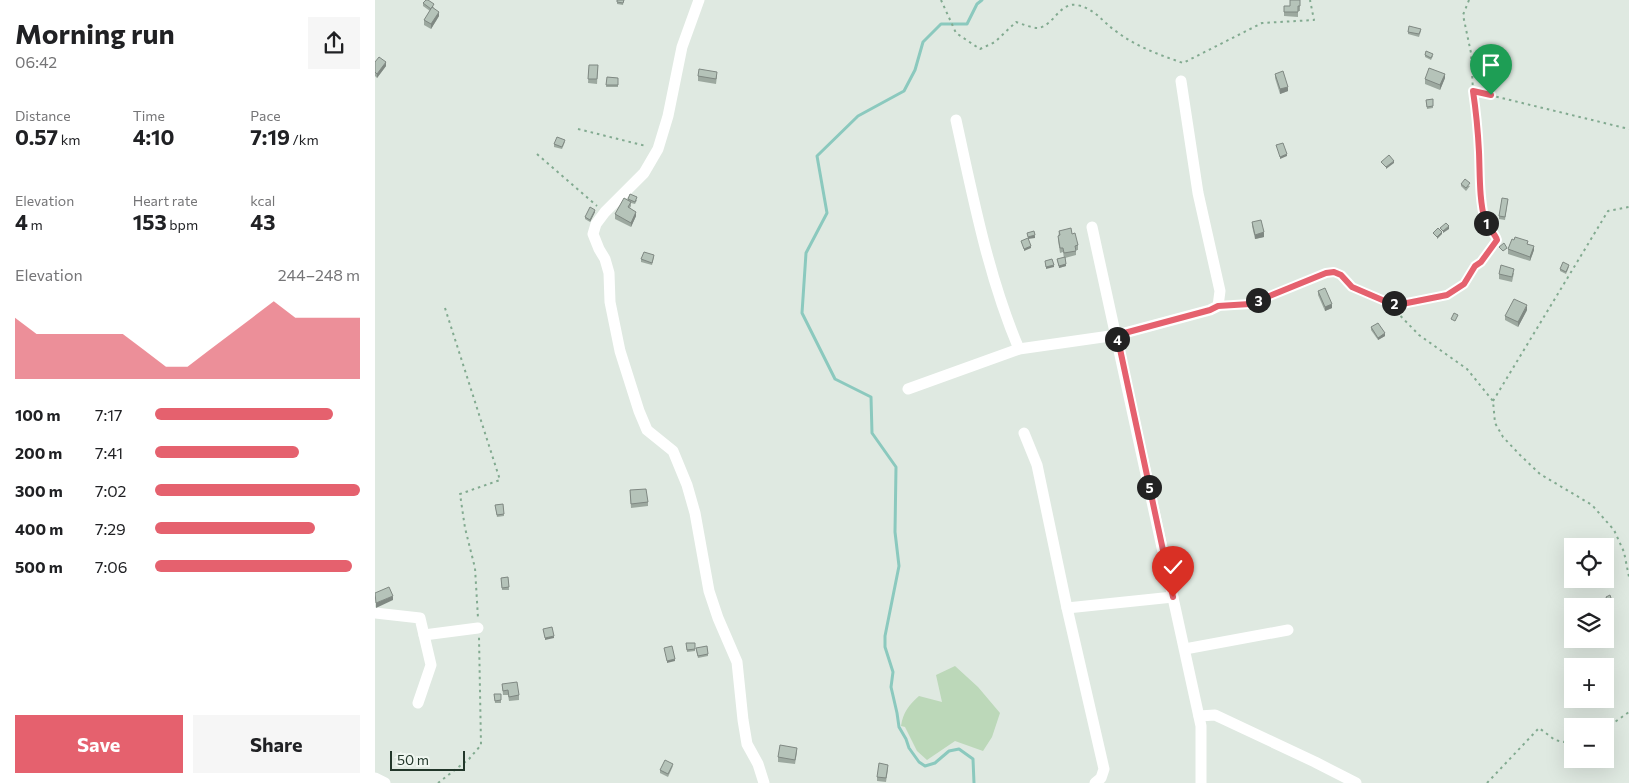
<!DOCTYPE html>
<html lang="en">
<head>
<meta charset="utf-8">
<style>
	body { margin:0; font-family:Commissioner,sans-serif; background:#f6f6f6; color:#202124; height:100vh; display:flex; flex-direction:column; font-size:19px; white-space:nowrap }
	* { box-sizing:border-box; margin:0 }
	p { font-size:16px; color:#757577 }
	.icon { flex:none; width:28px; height:28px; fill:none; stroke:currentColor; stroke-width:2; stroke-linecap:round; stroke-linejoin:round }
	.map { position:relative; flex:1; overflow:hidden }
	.details { display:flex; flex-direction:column; background:#fff; width:375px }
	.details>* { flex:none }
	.fabs { position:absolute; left:1189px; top:538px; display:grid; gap:10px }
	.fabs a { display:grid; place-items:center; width:50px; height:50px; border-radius:0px; background:#fff; box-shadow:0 5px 20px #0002; font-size:25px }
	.scale { position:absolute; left:15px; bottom:12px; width:75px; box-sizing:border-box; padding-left:5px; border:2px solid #22372a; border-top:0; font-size:14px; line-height:18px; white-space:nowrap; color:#22372a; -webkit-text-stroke:4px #eff6f0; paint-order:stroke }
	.pin { position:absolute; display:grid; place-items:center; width:42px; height:42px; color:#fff; margin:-51px -21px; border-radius:50% 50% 50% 0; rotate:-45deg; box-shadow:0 0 5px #0007 }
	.pin .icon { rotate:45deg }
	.km { position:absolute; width:25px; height:25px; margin:-12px; border-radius:50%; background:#222; color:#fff; font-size:14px; line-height:25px; text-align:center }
	.round { display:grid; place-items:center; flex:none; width:52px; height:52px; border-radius:0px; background:#f6f6f6 }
	.overview { display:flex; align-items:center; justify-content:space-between; height:85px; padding:0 15px }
	h1 { font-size:28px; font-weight:700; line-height:38px }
	.figures { display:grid; grid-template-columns:repeat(3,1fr); gap:8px; height:85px; padding:5px 15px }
	.figures div { display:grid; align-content:center }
	.figures b { font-size:21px; font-weight:700 }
	.figures small { font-size:14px; font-weight:400 }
	.figures p { font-size:14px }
	.chart { height:140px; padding:10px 15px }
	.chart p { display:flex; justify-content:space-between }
	.chart svg { width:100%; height:90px; margin-top:5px; fill:#e5616e; opacity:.7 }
	.cta { display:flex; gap:10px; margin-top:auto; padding:10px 15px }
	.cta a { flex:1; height:58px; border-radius:0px; background:#e5616e; color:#fff; font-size:20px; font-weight:700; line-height:58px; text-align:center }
	.cta a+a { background:#f6f6f6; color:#202124 }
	ul { padding:0 15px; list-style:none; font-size:16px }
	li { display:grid; grid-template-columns:80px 60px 1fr; align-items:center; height:38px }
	li i { height:12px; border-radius:6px; background:#e5616e }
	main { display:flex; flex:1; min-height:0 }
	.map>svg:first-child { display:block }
	.green { fill:#bcd8b9 }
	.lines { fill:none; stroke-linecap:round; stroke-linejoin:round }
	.stream { stroke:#8bc9be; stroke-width:3 }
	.path { stroke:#82aa90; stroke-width:2; stroke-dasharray:2.5 4; stroke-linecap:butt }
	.minor { stroke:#fff; stroke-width:11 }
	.wall { fill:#9ca89f }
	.shaded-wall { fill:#7f8882 }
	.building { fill:#b5c3b9; stroke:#7f8882 }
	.route-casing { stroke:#fff; stroke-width:10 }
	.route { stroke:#e5616e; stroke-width:6 }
</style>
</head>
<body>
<main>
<section class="details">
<div class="overview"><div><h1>Morning run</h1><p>06:42</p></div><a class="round"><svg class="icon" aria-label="share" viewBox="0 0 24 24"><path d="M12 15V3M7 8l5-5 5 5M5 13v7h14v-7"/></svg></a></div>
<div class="figures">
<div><p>Distance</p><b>0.57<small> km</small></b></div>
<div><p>Time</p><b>4:10</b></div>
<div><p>Pace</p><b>7:19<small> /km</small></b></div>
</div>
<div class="figures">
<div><p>Elevation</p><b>4<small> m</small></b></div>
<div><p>Heart rate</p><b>153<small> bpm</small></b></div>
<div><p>kcal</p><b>43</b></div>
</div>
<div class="chart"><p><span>Elevation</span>244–248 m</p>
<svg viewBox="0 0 160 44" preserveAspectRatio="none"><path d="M0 44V14L10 22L20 22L30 22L40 22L50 22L60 30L70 38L80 38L90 30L100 22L110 14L120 6L130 14L140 14L150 14L160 14V44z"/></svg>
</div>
<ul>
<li><b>100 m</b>7:17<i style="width:87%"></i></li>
<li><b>200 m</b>7:41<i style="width:70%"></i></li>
<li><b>300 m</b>7:02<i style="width:100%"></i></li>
<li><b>400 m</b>7:29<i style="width:78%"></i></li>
<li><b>500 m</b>7:06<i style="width:96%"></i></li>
</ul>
<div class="cta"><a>Save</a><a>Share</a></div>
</section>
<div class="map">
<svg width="1254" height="783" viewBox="0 0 1254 783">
	<rect width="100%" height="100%" fill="#dfe9e1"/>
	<path class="green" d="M580,666L603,687L625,713L617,737L608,751L580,741L552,760L542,751L530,727L526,726C528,712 534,705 544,696L567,702L561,675Z"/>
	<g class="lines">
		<polyline class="stream" points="599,783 598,759 584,749 574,751 560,763 550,766 544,762 534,748 531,739 524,727 522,713 516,687 518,672 510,647 510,636 524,566 520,532 521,467 497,433 496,397 460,379 427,313 431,253 452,213 442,156 483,116 529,91 540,70 548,42 566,24 592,24 602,4 607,0"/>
		<g class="path">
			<path d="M566,0L581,33L605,49L620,42L641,22C647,24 657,28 663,28C679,26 684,2 702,5C721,9 727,22 742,32C762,47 785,55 808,63L887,23L939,20L935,0"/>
			<polyline points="1094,0 1088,15 1096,53 1098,91 1254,129"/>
			<polyline points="203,129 271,146"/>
			<polyline points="162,154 222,206"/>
			<polyline points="1012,302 1044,335 1092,369 1118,401 1120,423 1128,437 1145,455 1165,474 1217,505 1239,530 1249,552 1254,577"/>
			<path d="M853,305L875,304L951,273L959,272L966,275L977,287L1012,302L1027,304L1072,295L1089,283L1100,266L1106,262L1122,240C1120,233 1113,229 1110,221C1104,199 1105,175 1104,152C1103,131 1101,111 1098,91"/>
			<polyline points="70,308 125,480 85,494 90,528 100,568 103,618"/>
			<polyline points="1118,401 1233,211 1254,207"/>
			<polyline points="1230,729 1254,712"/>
			<polyline points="63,783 94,759 106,745 104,637"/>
			<polyline points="1112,783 1164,728 1180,740 1198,744"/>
		</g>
		<g class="minor">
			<polyline points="324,0 307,47 293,116 283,149 269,173 230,212 221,224 218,234 224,249 230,259 234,273 235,302 245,351 264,411 272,430 298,451 312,485 320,513 334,591 343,618 362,662 368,720 372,744 383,764 389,783"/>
			<path d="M581,120C598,197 613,276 644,349"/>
			<polyline points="717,227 826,726 826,783"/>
			<polyline points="533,389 644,349 742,335 835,310 843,306 845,291 823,193 806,81"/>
			<polyline points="649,433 662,465 692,608 729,769 726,778 720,783"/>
			<polyline points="692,608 798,597"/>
			<polyline points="0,613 45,618 56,665 43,703"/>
			<polyline points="49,635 103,628"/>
			<polyline points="810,649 913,630"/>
			<polyline points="824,716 840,715 940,762 981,783"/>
			<polyline points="0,778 10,783"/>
		</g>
	</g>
	<g class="wall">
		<polygon points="242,0 249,0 248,5 242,4"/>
		<polygon points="925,0 925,11 923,11 923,17 909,16 909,6 915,6"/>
		<polygon points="48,3 59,7 58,8 64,16 56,29 49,25 49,20 55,11 48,6"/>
		<polygon points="1046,31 1044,37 1033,34 1033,32"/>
		<polygon points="1050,55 1058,56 1056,60 1050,57"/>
		<polygon points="0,62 11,66 2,78 0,76"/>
		<polygon points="214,65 223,65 222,84 213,83"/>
		<polygon points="900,74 913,91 905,94 900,78"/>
		<polygon points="323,76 342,76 341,84 323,81"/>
		<polygon points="232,77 243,78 243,87 231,87"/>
		<polygon points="1070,78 1065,90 1050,84 1050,79"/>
		<polygon points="1058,99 1058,108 1052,109 1051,100"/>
		<polygon points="190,142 187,149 179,147 179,144"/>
		<polygon points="1086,184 1095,186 1091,191 1086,186"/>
		<polygon points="253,199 262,200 260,204 256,203 256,206 255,208 261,216 256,227 240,219 240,214"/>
		<polygon points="1133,199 1130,220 1124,219 1124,216"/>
		<polygon points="220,212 215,222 210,219 210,217"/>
		<polygon points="877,222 889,237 880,239 877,226"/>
		<polygon points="684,231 697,234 703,245 703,250 701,250 701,255 690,258 691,266 684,268 682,259 689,258 688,252 685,253 683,240"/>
		<polygon points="1153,244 1159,250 1155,261 1133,254 1133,249"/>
		<polygon points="279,257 277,265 266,262 266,259"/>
		<polygon points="1194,267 1191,274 1185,271 1185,269"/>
		<polygon points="1139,273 1137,282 1124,279 1124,274"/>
		<polygon points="943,291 957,308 950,311 943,295"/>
		<polygon points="1152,310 1143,327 1130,320 1130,316"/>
		<polygon points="996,327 1010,336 1003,340 996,330"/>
		<polygon points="255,490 273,502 273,506 256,508"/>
		<polygon points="128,504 129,516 122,517 120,505"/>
		<polygon points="133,577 134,590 127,590 126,578"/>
		<polygon points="311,643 320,643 320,651 312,652"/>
		<polygon points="321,650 333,654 333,656 323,658"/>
		<polygon points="127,684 144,695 144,700 134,701 133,695 128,695"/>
		<polygon points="119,694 126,694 126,703 120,703"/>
		<polygon points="422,752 420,764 403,762 403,757"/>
		<polygon points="298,766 293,777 285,773 285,770"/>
		<polygon points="513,769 511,782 502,781 502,777"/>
	</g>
	<g class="shaded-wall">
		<polygon points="64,12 64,16 56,29 56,24"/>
		<polygon points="11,62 11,66 2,78 2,74"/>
		<polygon points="1070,74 1070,78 1065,90 1065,85"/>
		<polygon points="913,87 913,91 905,94 905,89"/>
		<polygon points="912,154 912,156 905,159 905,157"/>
		<polygon points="1019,161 1019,163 1011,169 1011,167"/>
		<polygon points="220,210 220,212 215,222 215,220"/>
		<polygon points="261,212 261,216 256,227 256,223"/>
		<polygon points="1074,226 1074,229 1068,233 1068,231"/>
		<polygon points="889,232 889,237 880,239 880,235"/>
		<polygon points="1067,232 1067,234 1062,239 1062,237"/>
		<polygon points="660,235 660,238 653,239 653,237"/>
		<polygon points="656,246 656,248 649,251 649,249"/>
		<polygon points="1159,246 1159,250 1155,261 1155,257"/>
		<polygon points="691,264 691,266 684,268 684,266"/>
		<polygon points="679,265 679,267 671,269 671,267"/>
		<polygon points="957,304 957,308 950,311 950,307"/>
		<polygon points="1152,305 1152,310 1143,327 1143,322"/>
		<polygon points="1010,333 1010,336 1003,340 1003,338"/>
		<polygon points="1210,584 1210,586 1204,588 1204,585"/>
		<polygon points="18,596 18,600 1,608 1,603"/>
		<polygon points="179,636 179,638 170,640 170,638"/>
		<polygon points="300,659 300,661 292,663 292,661"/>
	</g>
	<g class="building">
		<polygon points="51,0 53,0 59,4 56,9 48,3"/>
		<polygon points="242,0 249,0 248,3 242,2"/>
		<polygon points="915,0 925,0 925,6 923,6 923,12 909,12 909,6 915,6"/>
		<polygon points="57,7 64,12 56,24 49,20"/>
		<polygon points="1034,26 1046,29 1044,34 1033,32"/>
		<polygon points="1051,51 1058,54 1056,58 1050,55"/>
		<polygon points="4,57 11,62 2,74 0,72 0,62"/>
		<polygon points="214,65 223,65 222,79 213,79"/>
		<polygon points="1054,68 1070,74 1065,85 1050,79"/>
		<polygon points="324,69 342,72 341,79 323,76"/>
		<polygon points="908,71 913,87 905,89 900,74"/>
		<polygon points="232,77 243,78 243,85 231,85"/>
		<polygon points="1058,99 1058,106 1052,107 1051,100"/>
		<polygon points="182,137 190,140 187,147 179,144"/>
		<polygon points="908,143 912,154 905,157 901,145"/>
		<polygon points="1014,155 1019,161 1011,167 1006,162"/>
		<polygon points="1090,179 1095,183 1091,188 1086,184"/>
		<polygon points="255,194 262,197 260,202 253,199"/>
		<polygon points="249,198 256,202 253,207 261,212 256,223 240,214"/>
		<polygon points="1127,198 1133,199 1130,217 1124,216"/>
		<polygon points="215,207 220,210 215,220 210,217"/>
		<polygon points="886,220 889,232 880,235 877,222"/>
		<polygon points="1071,223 1074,226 1068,231 1065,228"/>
		<polygon points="696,228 697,234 700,233 703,245 700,246 701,251 689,253 688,248 685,248 683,236 685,235 684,231"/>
		<polygon points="1063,228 1067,232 1062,237 1058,233"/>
		<polygon points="659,231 660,235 653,237 652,233"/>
		<polygon points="1140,237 1153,241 1152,244 1159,246 1155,257 1133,249 1137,239 1139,240"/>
		<polygon points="653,238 656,246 649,249 646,241"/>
		<polygon points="1129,243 1132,248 1128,251 1124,247"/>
		<polygon points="269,252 279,255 277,263 266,259"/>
		<polygon points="690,257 691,264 684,266 682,259"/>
		<polygon points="677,259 679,265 671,267 670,261"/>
		<polygon points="1188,262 1194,265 1191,272 1185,269"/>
		<polygon points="1126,265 1139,269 1137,277 1124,274"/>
		<polygon points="950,288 957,304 950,307 943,291"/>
		<polygon points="1139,299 1152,305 1143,322 1130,316"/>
		<polygon points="1079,313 1083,315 1080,321 1076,319"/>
		<polygon points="1003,323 1010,333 1003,338 996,327"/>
		<polygon points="271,489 273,502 256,504 255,490"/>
		<polygon points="128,504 129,514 122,515 120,505"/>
		<polygon points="133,577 134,587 127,588 126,578"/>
		<polygon points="1206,579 1209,579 1210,584 1204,585 1202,580"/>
		<polygon points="14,587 18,596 1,603 0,593"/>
		<polygon points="1235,595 1237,601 1233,602 1231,597"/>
		<polygon points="177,627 179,636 170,638 168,629"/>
		<polygon points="311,643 320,643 320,649 312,650"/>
		<polygon points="297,646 300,659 292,661 289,648"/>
		<polygon points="332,646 333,654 323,656 321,648"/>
		<polygon points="142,682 144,695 134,697 133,690 128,691 127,684"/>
		<polygon points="119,694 126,694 126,700 120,701"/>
		<polygon points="405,745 422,748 420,760 403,757"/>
		<polygon points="290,760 298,764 293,774 285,770"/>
		<polygon points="504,763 513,765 511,778 502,777"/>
	</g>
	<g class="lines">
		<defs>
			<path id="route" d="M798,597L742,335L835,310L843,306L875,304L951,273L959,272L966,275L977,287L1012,302L1027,304L1072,295L1089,284L1100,266L1106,262L1122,240C1120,233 1113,229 1110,221C1104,199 1105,175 1104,152C1103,132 1101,111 1098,91L1116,95"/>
		</defs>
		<use href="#route" class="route-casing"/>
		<use href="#route" class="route"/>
	</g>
</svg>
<div class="fabs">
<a><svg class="icon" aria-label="locate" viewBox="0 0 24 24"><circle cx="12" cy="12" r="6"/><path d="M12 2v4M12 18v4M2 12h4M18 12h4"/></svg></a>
<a><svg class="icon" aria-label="layers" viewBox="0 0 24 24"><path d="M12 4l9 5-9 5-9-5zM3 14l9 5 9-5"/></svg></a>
<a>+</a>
<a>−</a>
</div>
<div class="scale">50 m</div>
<div class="pin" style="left:1116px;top:95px;background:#1e9e55"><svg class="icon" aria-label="arrive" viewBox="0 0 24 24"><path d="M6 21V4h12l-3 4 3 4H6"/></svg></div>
<div class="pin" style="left:798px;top:597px;background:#d93025"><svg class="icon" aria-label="check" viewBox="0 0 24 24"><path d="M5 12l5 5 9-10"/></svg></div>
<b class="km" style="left:1111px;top:223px">1</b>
<b class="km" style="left:1019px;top:303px">2</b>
<b class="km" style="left:883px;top:300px">3</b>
<b class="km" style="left:742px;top:339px">4</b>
<b class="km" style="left:774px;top:487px">5</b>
</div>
</main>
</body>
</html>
